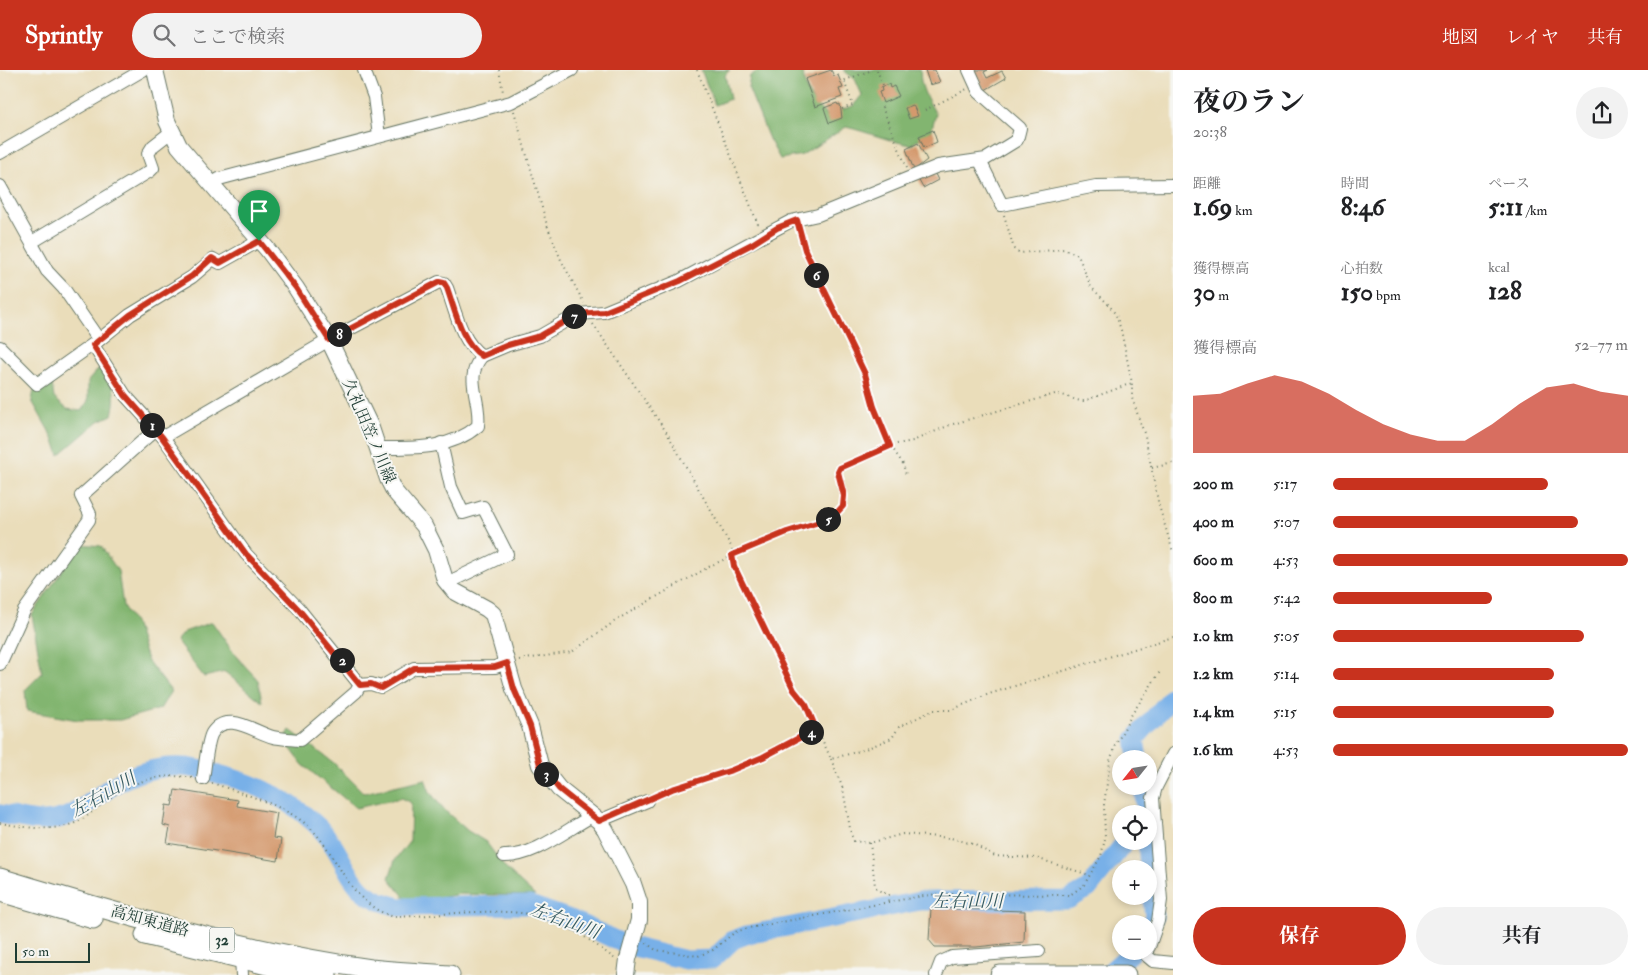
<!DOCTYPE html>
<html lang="ja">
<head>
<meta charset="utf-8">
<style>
	body { margin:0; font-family:"IM FELL Double Pica","Noto Serif JP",serif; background:#f2f2f2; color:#202124; height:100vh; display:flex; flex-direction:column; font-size:19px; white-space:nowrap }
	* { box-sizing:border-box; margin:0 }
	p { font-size:16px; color:#757577 }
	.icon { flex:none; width:28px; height:28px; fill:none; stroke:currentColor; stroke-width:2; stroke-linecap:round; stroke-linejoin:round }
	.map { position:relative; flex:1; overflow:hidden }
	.details { display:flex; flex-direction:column; background:#fff; width:475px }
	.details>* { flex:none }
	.needle { width:32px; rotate:240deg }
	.tools { position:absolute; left:1112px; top:680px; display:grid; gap:10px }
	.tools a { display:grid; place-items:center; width:45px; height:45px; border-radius:50%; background:#fff; box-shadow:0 2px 8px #0003; font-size:25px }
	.scale { position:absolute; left:15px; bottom:12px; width:75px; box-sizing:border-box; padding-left:5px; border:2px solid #1f3d34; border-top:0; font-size:14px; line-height:18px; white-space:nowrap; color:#1f3d34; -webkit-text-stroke:4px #f6f6f2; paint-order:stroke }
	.pin { position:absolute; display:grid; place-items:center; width:42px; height:42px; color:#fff; margin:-51px -21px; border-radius:50% 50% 50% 0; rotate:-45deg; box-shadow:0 0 5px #0007 }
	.pin .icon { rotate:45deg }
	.km { position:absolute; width:25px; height:25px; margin:-12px; border-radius:50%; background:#222; color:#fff; font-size:14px; line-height:25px; text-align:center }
	.round { display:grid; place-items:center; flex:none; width:52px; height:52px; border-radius:26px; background:#f2f2f2 }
	.head { display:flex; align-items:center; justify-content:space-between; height:85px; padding:0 20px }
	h1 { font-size:28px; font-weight:700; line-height:38px }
	.stats { display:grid; grid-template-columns:repeat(3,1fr); gap:8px; height:85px; padding:5px 20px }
	.stats div { display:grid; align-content:center }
	.stats b { font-size:25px; font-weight:700 }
	.stats small { font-size:14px; font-weight:400 }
	.stats p { font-size:14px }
	.chart { height:140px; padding:10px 20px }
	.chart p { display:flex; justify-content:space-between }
	.chart svg { width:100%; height:90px; margin-top:5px; fill:#c8321e; opacity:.7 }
	.action { display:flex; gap:10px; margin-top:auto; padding:10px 20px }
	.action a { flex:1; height:58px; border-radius:30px; background:#c8321e; color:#fff; font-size:20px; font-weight:700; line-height:58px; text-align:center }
	.action a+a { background:#f2f2f2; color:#202124 }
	ul { padding:0 20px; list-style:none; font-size:16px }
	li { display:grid; grid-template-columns:80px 60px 1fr; align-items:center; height:38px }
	li i { height:12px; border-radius:6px; background:#c8321e }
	header { display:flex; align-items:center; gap:30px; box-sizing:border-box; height:70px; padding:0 25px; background:#c8321e; color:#fff }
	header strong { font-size:24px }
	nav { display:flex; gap:28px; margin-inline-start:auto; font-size:18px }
	.search { width:350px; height:45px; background:#f2f2f2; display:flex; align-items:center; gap:12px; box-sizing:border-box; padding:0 18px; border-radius:28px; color:#757577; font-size:19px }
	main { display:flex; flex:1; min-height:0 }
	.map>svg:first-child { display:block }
	.forest { fill:#82b56f; stroke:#507952 }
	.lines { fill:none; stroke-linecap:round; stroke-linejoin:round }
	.river { stroke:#78b0e8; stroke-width:19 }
	.building { fill:#d4996d }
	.minor-casing { stroke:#667563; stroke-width:14 }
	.major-casing { stroke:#667563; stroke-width:18 }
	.highway-casing { stroke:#667563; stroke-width:21 }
	.path { stroke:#667563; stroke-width:2; stroke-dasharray:1 4; stroke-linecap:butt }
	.minor { stroke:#fff; stroke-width:12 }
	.major { stroke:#fff; stroke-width:16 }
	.highway { stroke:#fff; stroke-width:19 }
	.route-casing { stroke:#fff; stroke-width:10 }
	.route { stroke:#c8321e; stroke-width:6 }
	.labels { text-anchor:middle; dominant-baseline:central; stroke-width:4; stroke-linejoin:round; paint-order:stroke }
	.shield { fill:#f6f6f2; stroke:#60746d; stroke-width:1 }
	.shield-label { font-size:15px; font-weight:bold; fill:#1f3d34 }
	.street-label { font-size:16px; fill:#1f3d34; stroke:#f6f6f2 }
	.water-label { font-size:18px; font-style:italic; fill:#355a61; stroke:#f6f6f2 }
</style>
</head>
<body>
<header>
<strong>Sprintly</strong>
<div class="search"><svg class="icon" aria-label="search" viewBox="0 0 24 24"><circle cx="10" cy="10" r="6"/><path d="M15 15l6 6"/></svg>ここで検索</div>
<nav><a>地図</a><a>レイヤ</a><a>共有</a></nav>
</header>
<main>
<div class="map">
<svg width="1173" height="905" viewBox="0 0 1173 905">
	<rect width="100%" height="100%" fill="#f6f6f2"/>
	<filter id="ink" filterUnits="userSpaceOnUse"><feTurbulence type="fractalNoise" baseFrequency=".02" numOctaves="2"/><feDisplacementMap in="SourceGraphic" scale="10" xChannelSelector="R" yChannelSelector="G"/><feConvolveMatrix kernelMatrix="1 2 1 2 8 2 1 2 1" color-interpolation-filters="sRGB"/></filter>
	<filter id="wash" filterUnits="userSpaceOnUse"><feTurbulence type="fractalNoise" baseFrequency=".0096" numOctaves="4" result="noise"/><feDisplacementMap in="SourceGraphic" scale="20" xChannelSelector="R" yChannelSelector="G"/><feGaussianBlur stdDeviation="1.12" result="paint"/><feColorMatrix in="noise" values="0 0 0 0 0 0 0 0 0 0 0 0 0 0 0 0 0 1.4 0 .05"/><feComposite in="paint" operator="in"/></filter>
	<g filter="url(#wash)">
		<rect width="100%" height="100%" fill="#eaddba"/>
		<g class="forest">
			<polygon points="701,0 730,0 725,5 730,29 715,35"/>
			<path d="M759,0H803C804,22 811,30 826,45L853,36L862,25L855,9L843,0H921C918,15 929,32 936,44L931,61L911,75C888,71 868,62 846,57L802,85L780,89L769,69L748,17L750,6Z"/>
			<path d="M102,295C114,313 117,324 112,345L99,351L59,385L54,370L32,331L34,320L51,307L54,328L67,339L81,341L88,331V311Z"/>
			<polygon points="80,474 101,476 118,501 123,536 136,556 147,590 171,621 160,639 120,650 78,650 27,641 25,620 42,603 32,545"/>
			<polygon points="212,552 235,585 258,610 262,632 225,602 204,607 176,571 184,562"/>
			<polygon points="290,660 334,693 364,723 425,709 430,722 443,739 468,761 486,772 506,799 535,826 459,824 410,834 389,808 395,790 410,771 411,733 401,728 356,738 303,695 284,670"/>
		</g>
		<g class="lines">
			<g class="river">
				<polyline points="1138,689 1135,669 1173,626"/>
				<polyline points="1143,716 1146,744"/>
				<path d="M0,744C14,746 31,752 45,751C76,749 90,731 114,715C138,700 170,693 198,699C239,708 281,722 313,752C320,758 328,767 333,775C343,790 350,810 364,822C374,830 387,834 399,837L530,835L573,850L626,875L686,890L713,889L733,870L746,865L920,831L1068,830L1088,819L1126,771"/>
				<polyline points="1147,771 1149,799"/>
				<polyline points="1149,801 1154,847 1149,857"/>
				<polyline points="1106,905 1133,881"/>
			</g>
		</g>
		<g id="blocks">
			<g class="building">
				<polygon points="831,0 834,6 838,5 843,18 839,19 842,27 815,37 805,9"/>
				<polygon points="925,0 935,0 940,12 930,15"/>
				<polygon points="972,0 988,0 984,2 987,8 1002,1 1006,8 985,20"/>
				<polygon points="889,14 890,18 894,16 899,26 883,33 879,22 882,21 881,17"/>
				<polygon points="837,33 838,35 840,34 842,48 829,53 824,38"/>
				<polygon points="913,35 918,46 909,49 905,38"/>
				<polygon points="933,60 937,72 924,78 919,66"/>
				<polygon points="918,73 927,90 914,100 906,79"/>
				<polygon points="933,100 938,110 923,118 917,107"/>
				<polygon points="175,720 238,730 237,736 277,743 273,768 281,769 278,791 167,773 170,757 163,755 166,735 172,736"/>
				<polygon points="931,838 1025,841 1024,872 976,877 935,877 929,870"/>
			</g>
		</g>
	</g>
	<g filter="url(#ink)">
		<use href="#blocks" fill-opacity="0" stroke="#667563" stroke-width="1"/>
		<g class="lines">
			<defs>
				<g id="minor">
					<polyline points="364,0 374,27 379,66"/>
					<polyline points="0,83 143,0"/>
					<polyline points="980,91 1002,135 1096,116 1173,115"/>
					<polyline points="211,114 219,109 511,32 572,0"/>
					<polyline points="0,116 47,201 64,219 99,270 37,314 0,277"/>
					<polyline points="32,172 150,101 153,98 148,84 153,76 171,62"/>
					<polyline points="99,270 130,245 192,207 213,189 220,193 259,171"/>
					<polyline points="93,275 125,325 163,367 246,484 299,539 360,615 371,614 381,617 414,598 495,597 507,593"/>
					<path d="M163,367L329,270L439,212L444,213L447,218C455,240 461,272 482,286L508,275L540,266L578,244L604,242L679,211L791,151L818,145L938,96L986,89L1017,70L1020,58L979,22L969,0"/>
					<polyline points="441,373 451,417 463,443 483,437 507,484 447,513"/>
					<path d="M379,378C413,378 450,380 478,356C482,331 463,308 482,286"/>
					<polyline points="0,594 24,541 89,450 90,444 81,426 156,359"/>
					<path d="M203,709C205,698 207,671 212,663C227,640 254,662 273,667C281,669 291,669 300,670L356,622L360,615"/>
					<polyline points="599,751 647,731"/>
					<path d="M504,786C534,787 566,760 592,746"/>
					<polyline points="1149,877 1158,851 1161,830 1153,728 1156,717 1173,684"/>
					<polyline points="1147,881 1147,886 1153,891 1173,893"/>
					<polyline points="241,889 242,905"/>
					<polyline points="936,905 941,892 952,887 1039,881"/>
				</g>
				<polyline id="major" points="155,0 167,51 179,76 267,179 296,218 329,270 371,358 388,409 394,421 424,456 436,480 445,510 454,521 487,539 493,544 514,619 530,656 540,695 559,719 599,751 605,759 633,814 639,832 639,850 628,889 626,905"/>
				<g id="highway">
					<path d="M0,808C122,845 244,881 371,899C397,902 424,903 450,905"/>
					<polyline points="0,822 93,849"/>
					<polyline points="145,865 271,896 327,905"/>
					<polyline points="1000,905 1126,905"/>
				</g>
			</defs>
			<use href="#minor" class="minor-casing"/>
			<use href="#major" class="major-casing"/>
			<use href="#highway" class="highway-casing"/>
			<g class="path">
				<polyline points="499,0 503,22"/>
				<polyline points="697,0 759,157"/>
				<polyline points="877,0 883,15"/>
				<polyline points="840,12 872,0"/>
				<polyline points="882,37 907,98"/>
				<polyline points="842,39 853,35 844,11"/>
				<polyline points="925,40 967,19"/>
				<polyline points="514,41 547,155 561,190 584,233"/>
				<polyline points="1004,145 1014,179 1020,183 1064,179 1078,185 1091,217 1109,235 1116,245 1121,260 1132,313 1132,328 1145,366 1159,436 1173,482"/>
				<polyline points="800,161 813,199 829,226 865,304 873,337 887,370 903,394 906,405"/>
				<polyline points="593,254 667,363 732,478 734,496 795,620 806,635 831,689 863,680 892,668 899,657 933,640 951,640 989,624 1173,567"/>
				<polyline points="1152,398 1173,393"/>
				<path d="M519,590L572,582L618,549L712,495L787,462L832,448L843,436V426L838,402L840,398L886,376L913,371L950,355L1055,324C1066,324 1073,331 1084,331L1132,313"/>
				<polyline points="831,689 843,719 851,764 854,771 870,773 903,764 951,768 973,774 995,786 1036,788 1089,805"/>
				<path d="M212,713C241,723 284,735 307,755C341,785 345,832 394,847C437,846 507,835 546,848C572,856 594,873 615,889"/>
				<path d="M655,726C681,715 707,710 732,700C762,689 789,673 816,659"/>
				<path d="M0,753C24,757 48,762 72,754C86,750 95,738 107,730C132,711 162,702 193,708"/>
				<polyline points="870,773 875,816 878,820 889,825 888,832"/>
				<polyline points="646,873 656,880 698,886 713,880 735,862 749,858 911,828 937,824 1070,825 1084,815 1101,786 1105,769 1104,735 1110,691 1115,676 1132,644 1161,600"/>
			</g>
			<use href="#minor" class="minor"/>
			<use href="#major" class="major"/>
			<use href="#highway" class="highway"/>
		</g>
	</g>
	<g class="lines" filter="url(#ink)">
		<defs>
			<path id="route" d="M797,150L805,180L865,304L874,337L890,376L840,398L838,402L844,426L843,436L832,448L787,462L732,485L734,496L794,620L806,635L816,659L763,687L732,700L672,719L599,751L559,719L540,695L530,656L514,619L507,593L495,597L414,598L381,618L371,614L360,615L299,540L246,484L162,367L125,325L93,275L130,245L192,206L212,188L220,193L259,171L296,218L329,270L439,212L444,213L447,218C455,240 461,272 482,286L508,275L540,266L578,244L604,242L680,211L752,174L777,158Z"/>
		</defs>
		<use href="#route" class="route-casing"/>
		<use href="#route" class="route"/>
	</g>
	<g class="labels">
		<rect class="shield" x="209.5" y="857.5" width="25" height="25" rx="4"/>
		<g class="shield-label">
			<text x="222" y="870">32</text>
		</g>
		<g class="street-label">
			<text transform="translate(369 361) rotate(67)">久礼田笠ノ川線</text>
			<text transform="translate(150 851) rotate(15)">高知東道路</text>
		</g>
		<g class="water-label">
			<text transform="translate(103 725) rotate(-30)">左右山川</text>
			<text x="967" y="831">左右山川</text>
			<text transform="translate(565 851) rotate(20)">左右山川</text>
		</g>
	</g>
</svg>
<div class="tools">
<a><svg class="needle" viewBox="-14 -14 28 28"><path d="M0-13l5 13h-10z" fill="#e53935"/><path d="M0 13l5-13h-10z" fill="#757577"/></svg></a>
<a><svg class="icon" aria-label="locate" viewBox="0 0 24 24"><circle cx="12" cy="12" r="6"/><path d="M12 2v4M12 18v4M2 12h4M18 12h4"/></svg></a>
<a>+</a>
<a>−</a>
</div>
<div class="scale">50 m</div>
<div class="pin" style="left:259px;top:171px;background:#1e9e55"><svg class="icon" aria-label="arrive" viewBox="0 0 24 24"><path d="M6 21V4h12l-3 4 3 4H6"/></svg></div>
<b class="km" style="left:152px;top:355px">1</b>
<b class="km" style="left:342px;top:590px">2</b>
<b class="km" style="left:546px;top:704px">3</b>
<b class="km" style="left:811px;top:662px">4</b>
<b class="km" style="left:828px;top:449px">5</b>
<b class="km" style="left:816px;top:205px">6</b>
<b class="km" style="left:574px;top:246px">7</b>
<b class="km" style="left:339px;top:264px">8</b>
</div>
<section class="details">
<div class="head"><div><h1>夜のラン</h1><p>20:38</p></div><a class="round"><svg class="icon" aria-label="share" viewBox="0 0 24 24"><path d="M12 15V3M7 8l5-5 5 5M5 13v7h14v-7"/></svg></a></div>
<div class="stats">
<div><p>距離</p><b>1.69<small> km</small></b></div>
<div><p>時間</p><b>8:46</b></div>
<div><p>ペース</p><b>5:11<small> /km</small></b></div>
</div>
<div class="stats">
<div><p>獲得標高</p><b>30<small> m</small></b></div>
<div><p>心拍数</p><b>150<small> bpm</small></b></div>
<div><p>kcal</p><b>128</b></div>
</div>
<div class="chart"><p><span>獲得標高</span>52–77 m</p>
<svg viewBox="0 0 160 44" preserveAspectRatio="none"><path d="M0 44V16L10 15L20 10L30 6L40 9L50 15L60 23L70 30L80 35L90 38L100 38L110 30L120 20L130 12L140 10L150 14L160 16V44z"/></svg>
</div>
<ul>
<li><b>200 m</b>5:17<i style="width:73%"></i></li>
<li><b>400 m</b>5:07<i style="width:83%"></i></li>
<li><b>600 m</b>4:53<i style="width:100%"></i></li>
<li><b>800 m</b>5:42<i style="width:54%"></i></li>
<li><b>1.0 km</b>5:05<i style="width:85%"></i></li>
<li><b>1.2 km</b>5:14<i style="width:75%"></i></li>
<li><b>1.4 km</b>5:15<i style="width:75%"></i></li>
<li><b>1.6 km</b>4:53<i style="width:100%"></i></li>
</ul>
<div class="action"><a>保存</a><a>共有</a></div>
</section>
</main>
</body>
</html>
